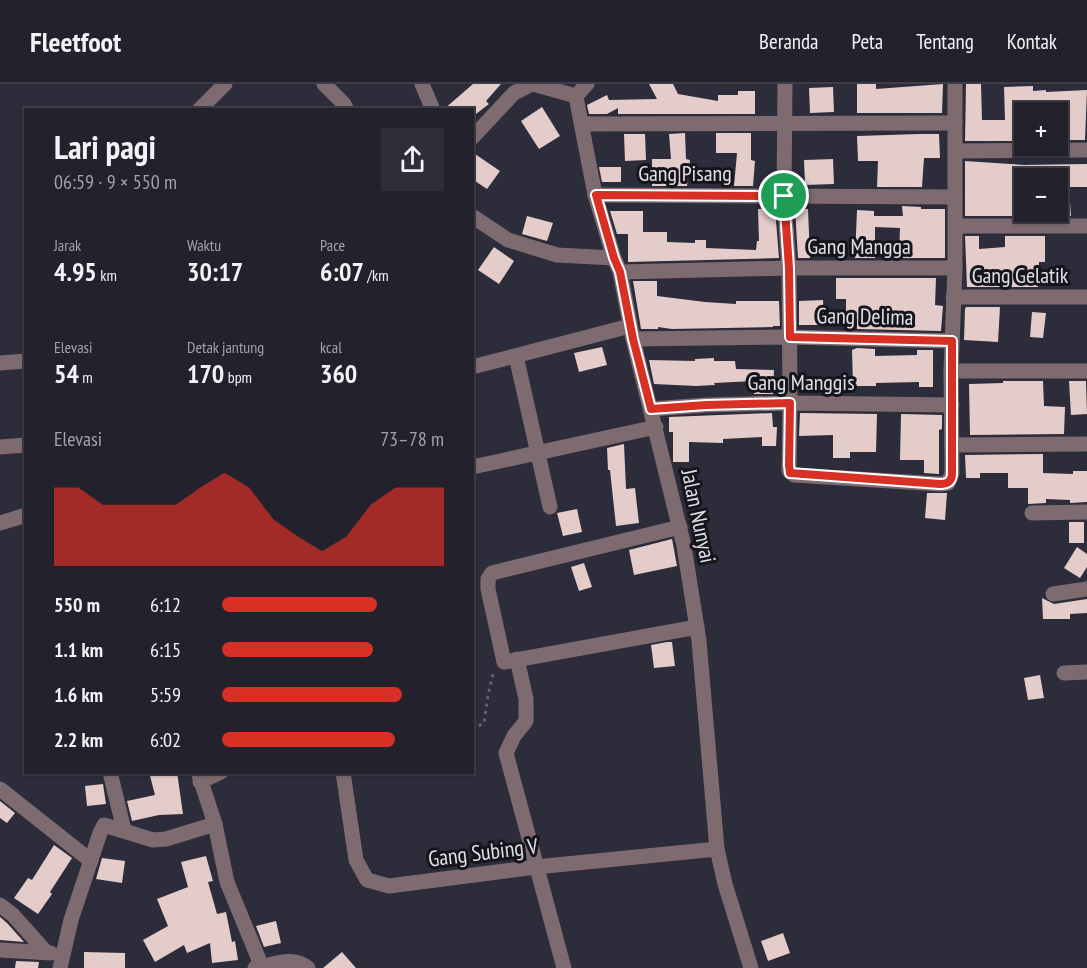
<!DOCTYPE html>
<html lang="id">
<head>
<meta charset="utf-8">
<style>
	body { margin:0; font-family:"PT Sans Narrow",sans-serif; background:#2e2e38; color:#f1f3f6; height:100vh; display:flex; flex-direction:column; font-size:22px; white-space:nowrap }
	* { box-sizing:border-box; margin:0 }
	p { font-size:20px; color:#a2a3a9 }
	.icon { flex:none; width:33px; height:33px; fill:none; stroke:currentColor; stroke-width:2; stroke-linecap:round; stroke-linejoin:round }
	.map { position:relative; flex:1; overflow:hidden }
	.details { position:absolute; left:24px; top:24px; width:450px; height:666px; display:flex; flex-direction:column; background:#22212c; border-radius:0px; box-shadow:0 2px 4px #0004,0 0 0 2px #3f3e48 }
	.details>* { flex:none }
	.buttons { position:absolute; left:1014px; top:18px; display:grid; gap:12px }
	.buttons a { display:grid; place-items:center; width:54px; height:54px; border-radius:0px; background:#22212c; box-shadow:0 2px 4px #0004,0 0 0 2px #3f3e48; font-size:30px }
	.pin { position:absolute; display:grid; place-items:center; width:51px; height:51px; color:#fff; margin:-26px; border:3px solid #fff; border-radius:50%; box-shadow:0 2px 6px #0007 }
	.round { display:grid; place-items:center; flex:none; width:63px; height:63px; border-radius:0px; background:#2e2e38 }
	.summary { display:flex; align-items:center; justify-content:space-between; height:102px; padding:0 30px }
	h1 { font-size:33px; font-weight:800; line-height:45px }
	.figures { display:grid; grid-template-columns:repeat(3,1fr); gap:9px; height:102px; padding:6px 30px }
	.figures div { display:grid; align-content:center }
	.figures b { font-size:26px; font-weight:800 }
	.figures small { font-size:16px; font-weight:400 }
	.figures p { font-size:16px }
	.chart { height:168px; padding:12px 30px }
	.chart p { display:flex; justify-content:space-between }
	.chart svg { width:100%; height:108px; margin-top:6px; fill:#d93025; opacity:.7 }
	ul { padding:0 30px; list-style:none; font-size:20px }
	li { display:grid; grid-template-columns:96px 72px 1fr; align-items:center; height:45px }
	li i { height:15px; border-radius:8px; background:#d93025 }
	header { display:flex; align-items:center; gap:36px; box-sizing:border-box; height:84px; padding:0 30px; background:#22212c; border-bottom:2px solid #3f3e48 }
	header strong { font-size:28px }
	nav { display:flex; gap:33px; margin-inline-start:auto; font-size:21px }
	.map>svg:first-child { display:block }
	.building { fill:#e3ccca }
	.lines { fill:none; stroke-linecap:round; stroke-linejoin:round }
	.path { stroke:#656471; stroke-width:3; stroke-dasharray:3 4.5; stroke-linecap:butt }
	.minor { stroke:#7d6b70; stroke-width:15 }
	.route-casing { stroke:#fff; stroke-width:12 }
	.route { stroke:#d93025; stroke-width:8 }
	.labels { text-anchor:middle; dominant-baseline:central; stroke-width:6; stroke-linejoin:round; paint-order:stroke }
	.street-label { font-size:22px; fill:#e0dfe8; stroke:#16151b }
</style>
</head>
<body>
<header>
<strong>Fleetfoot</strong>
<nav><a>Beranda</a><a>Peta</a><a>Tentang</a><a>Kontak</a></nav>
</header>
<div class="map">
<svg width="1087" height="884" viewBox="0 0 1087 884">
	<rect width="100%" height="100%" fill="#2d2c3a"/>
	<g class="building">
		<polygon points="473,0 501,0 486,17 489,20 472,33 472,26 443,26"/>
		<polygon points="649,0 673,0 678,10 718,17 718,11 738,11 738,7 755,7 755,30 618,30 618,24 607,30 589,30 587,21 607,11 609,16 657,15"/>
		<polygon points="857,0 876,0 876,5 943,0 942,29 857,29"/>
		<polygon points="966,0 981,0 982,36 1005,36 1004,3 1033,2 1033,7 1046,6 1046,8 1087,6 1085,56 1058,56 1058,26 1024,28 1024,57 965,57"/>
		<polygon points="833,3 834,28 810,29 809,4"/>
		<polygon points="542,23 560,52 539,65 521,37"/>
		<polygon points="685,49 686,75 690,76 687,102 652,102 652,75 671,75 669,50"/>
		<polygon points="716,49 751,49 751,76 755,77 753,102 734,102 737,69 716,69"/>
		<polygon points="624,50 645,50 646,76 625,77"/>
		<polygon points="919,50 939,50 940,74 924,74 922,103 877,103 878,77 858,77 857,52"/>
		<polygon points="472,68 500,87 487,105 472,95"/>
		<polygon points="833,75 834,100 805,101 804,76"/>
		<polygon points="965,77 1024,81 1087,80 1087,103 1069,103 1071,132 1058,132 1058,94 1022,94 1021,103 1019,103 1019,128 1044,128 1044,132 965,132"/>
		<polygon points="599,83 621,83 621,98 602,98"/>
		<polygon points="902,122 921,123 921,125 945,125 945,174 899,174 900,144 875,143 875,174 855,174 857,126 874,127 874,132 903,132"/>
		<polygon points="775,124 779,174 628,178 628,150 617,150 610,127 643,127 643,148 667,148 667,158 695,159 695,156 706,156 706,164 756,166 757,157 759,157 758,125"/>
		<polygon points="795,125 808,125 810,174 798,174"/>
		<polygon points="527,132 553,139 547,157 522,150"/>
		<polygon points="965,152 979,152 979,165 1005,163 1005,152 1045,152 1045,178 1039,178 1038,203 967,203"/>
		<polygon points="494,163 514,177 499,200 478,186"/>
		<polygon points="836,194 936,194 935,221 943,222 941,247 857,245 857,234 846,234 846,215 836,215"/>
		<polygon points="633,197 657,197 657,212 705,218 736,220 736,217 779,217 780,242 773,242 773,243 672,245 658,243 658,245 641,245"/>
		<polygon points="823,216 824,241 799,241 799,217"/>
		<polygon points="966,223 1000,223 998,258 964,256 965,225"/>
		<polygon points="1032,228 1046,229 1043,254 1030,253"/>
		<polygon points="602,263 607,281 579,288 574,269"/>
		<polygon points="857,264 875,265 875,272 917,271 917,266 933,266 933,303 919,303 919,298 876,299 876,302 853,302 852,266"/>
		<polygon points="714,274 714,277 735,277 736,285 774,286 773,310 754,310 754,297 714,299 715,301 696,302 654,300 649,276 695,277 695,275"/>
		<polygon points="1003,297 1043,297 1044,322 1065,323 1064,350 970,351 969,300 1003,299"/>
		<polygon points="1069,297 1086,297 1087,330 1071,331"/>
		<polygon points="772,329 773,343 777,343 776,362 762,362 762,353 723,355 723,359 689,358 689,378 673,378 673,348 669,348 669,333"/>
		<polygon points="800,329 877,330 876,368 850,368 850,374 833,374 833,351 799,352"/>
		<polygon points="901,330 942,331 942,345 939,346 939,390 924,389 924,376 900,376"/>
		<polygon points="624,360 626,405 635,404 639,439 616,442 610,386 608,386 607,364"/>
		<polygon points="1043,370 1043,389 1073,390 1073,387 1087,387 1087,418 1070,419 1070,416 1046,415 1046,419 1028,420 1028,404 1008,404 1008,389 980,389 980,394 966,394 965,371"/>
		<polygon points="927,409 947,409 945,436 925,434"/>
		<polygon points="577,425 582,448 563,452 557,429"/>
		<rect x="1069" y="438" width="15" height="21"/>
		<polygon points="672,455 677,482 634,491 629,466"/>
		<polygon points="1077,463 1087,470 1087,483 1080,494 1064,484"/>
		<polygon points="584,479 592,503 579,507 571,483"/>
		<polygon points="1042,514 1054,520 1087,515 1087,529 1070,530 1070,535 1043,535"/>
		<polygon points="667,558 672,558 675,582 654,584 651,561"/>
		<polygon points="1040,591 1044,614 1028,616 1024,594"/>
		<polygon points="149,688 177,688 183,730 159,731 132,737 127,717 155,711"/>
		<polygon points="103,700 106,720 87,722 85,702"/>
		<polygon points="0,717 15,729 7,739 0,734"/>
		<polygon points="54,761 72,774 50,808 52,810 38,830 14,814 28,794 32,796"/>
		<polygon points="206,772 213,797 208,798 217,830 226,828 232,858 235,857 238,876 212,879 210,859 187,869 184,861 155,878 143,856 168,842 157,815 188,803 181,778"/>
		<polygon points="102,774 125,777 122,799 96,795"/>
		<polygon points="0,833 7,839 24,858 0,856"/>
		<polygon points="276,837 281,859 264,863 256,842"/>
		<polygon points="783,849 790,869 768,877 761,857"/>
		<polygon points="84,868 125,869 125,884 84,884"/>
		<polygon points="342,868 356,884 323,884"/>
		<polygon points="16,877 39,878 38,884 15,884"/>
	</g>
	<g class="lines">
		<polyline class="path" points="472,645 484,639 488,611 494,586"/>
		<g class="minor">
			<polyline points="324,0 344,20 347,26"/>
			<polyline points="422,0 433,26"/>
			<polyline points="533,0 576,12"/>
			<polyline points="587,0 576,12 578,23 595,111 614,174 620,188 633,255 684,462 699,557 717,765 725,800 751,884"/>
			<polyline points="785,0 784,112 789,184 790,319 789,387 794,391 940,400 948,399 952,389 951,287 955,184 955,0"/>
			<polyline points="199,26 225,0"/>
			<polyline points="583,40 955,39"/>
			<polyline points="472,54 514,9 532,0"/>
			<polyline points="955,67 1087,66"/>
			<polyline points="595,111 955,113"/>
			<polyline points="472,132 508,156 557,171 614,174"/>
			<polyline points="956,142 1087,142"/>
			<polyline points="620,188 789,184 955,184"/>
			<polyline points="953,213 1087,213"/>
			<polyline points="633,255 790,253 952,257"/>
			<polyline points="516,272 550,423"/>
			<polyline points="0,279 26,277"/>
			<polyline points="472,283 630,242"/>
			<polyline points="951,287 1087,287"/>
			<polyline points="651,325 706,321 790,319 952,321"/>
			<polyline points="952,361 1087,360"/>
			<polyline points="0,363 26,361"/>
			<polyline points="472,381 477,382 656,343"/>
			<polyline points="1032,429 1087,428"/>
			<polyline points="0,439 26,431"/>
			<polyline points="680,443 492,489 488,495 488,505 504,578 697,543"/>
			<polyline points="1053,510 1087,505"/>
			<polyline points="517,575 526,615 526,637 514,652 506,669 564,884"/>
			<polyline points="1064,589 1087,588"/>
			<polyline points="110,688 124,746"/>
			<polyline points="198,688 215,740 227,798 262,883"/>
			<polyline points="343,688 356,776 367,796 389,802 536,783 717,765"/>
			<polyline points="200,698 221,688"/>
			<polyline points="0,705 91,777"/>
			<polyline points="0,821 13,831 46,868"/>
			<polyline points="0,866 51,869"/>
			<polyline points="60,884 71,836 100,749 104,741 153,756 166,755 215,740"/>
			<path d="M255,884C273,881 292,871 308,884"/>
		</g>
	</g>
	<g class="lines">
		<defs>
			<path id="route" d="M596,111L784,112L789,184L790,253L952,257V389C952,397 948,400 940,400L790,389L789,381L790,319L706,321L651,325L633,255L620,188L614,174Z"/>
		</defs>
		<use href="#route" class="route-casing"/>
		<use href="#route" class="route"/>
	</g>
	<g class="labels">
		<g class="street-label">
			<text x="685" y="89">Gang Pisang</text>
			<text x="859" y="162">Gang Mangga</text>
			<text x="1020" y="191">Gang Gelatik</text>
			<text transform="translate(865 232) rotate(1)">Gang Delima</text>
			<text x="801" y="298">Gang Manggis</text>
			<text transform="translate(699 432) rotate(78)">Jalan Nunyai</text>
			<text transform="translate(483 768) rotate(-7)">Gang Subing V</text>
		</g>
	</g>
</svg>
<div class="buttons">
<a>+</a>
<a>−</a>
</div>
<div class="pin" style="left:784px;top:112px;background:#1e9e55"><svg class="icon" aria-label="arrive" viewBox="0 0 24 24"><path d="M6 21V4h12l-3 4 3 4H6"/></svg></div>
<section class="details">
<div class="summary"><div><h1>Lari pagi</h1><p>06:59 · 9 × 550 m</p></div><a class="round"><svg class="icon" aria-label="share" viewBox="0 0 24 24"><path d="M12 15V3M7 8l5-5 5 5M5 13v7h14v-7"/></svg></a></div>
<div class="figures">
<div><p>Jarak</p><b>4.95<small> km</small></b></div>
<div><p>Waktu</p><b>30:17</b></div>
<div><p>Pace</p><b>6:07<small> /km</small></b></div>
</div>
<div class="figures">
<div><p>Elevasi</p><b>54<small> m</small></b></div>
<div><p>Detak jantung</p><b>170<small> bpm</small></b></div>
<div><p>kcal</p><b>360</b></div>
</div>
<div class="chart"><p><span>Elevasi</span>73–78 m</p>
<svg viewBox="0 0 160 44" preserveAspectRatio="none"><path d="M0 44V12L10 12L20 19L30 19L40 19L50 19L60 12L70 6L80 12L90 25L100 32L110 38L120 32L130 19L140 12L150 12L160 12V44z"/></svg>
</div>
<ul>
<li><b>550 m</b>6:12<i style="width:70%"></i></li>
<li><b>1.1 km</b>6:15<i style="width:68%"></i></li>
<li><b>1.6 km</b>5:59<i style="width:81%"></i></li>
<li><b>2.2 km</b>6:02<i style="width:78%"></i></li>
</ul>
</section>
</div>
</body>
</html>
